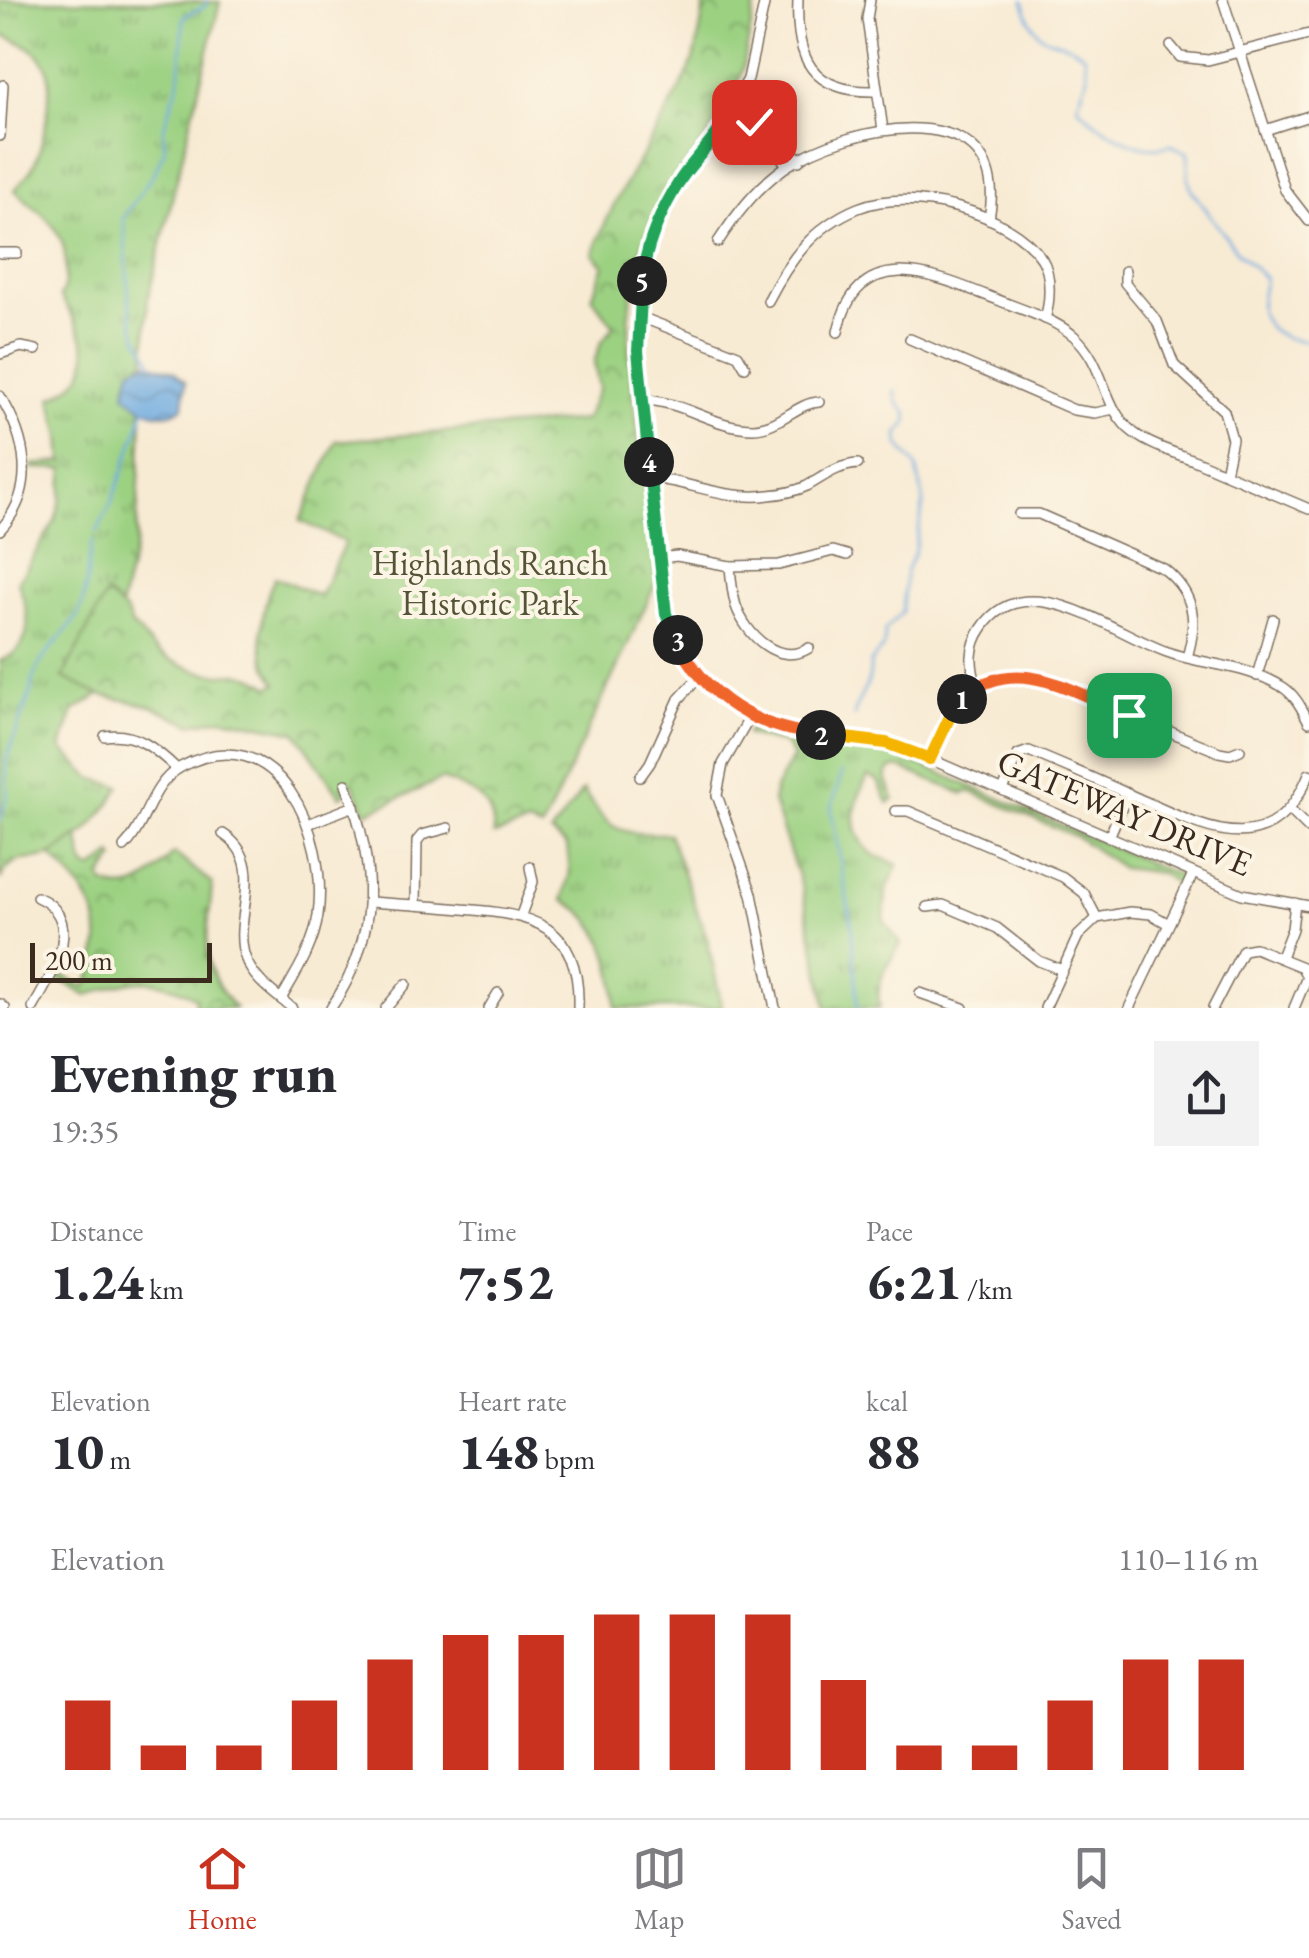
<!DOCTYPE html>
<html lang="en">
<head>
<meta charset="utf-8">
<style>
	body { margin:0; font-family:"EB Garamond",serif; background:#f2f2f3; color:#2b2b33; height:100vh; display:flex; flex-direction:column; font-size:38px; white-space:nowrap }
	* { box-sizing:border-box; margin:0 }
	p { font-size:32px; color:#7c7c81 }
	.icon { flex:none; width:55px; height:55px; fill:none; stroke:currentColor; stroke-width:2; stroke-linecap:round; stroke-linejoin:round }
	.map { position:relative; height:1008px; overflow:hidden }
	.side { display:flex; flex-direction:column; background:#fff; flex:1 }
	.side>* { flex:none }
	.scale { position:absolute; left:30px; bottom:25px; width:182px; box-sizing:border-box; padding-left:10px; border:5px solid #3b2a1e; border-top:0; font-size:28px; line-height:35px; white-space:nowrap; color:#3b2a1e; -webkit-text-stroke:8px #fcf5e5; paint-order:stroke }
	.pin { position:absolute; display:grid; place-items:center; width:85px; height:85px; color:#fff; margin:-42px; border-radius:20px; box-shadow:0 5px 15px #0006 }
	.km { position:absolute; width:50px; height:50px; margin:-25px; border-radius:50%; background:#222; color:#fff; font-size:28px; line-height:50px; text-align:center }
	.round { display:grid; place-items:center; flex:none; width:105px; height:105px; border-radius:0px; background:#f2f2f3 }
	.headline { display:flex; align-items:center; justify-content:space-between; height:170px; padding:0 50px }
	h1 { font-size:55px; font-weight:800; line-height:75px }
	.stats { display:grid; grid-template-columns:repeat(3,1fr); gap:15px; height:170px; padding:10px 50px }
	.stats div { display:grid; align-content:center }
	.stats b { font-size:50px; font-weight:800 }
	.stats small { font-size:28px; font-weight:400 }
	.stats p { font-size:28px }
	.chart { height:280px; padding:20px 50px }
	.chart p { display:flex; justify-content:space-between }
	.chart svg { width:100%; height:180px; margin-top:10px; stroke:#c8321e; stroke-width:6 }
	.menu { display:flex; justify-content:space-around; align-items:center; height:140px; border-top:2px solid #e1e1e2; background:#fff; font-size:28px; color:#7c7c81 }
	.menu a { display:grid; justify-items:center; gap:5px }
	.menu .on { color:#c8321e }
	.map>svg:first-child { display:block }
	.grass { fill:url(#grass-tufts); stroke:#6c7e50; stroke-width:2.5 }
	.park { fill:url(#park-crowns); stroke:#6c7e50; stroke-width:2.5 }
	.water { fill:url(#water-waves); stroke:#556a7f; stroke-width:2.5 }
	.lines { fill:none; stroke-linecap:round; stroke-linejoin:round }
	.stream { stroke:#6fabe0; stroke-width:2.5 }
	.minor-casing { stroke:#7d6e5e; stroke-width:12 }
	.minor { stroke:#fff; stroke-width:9 }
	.split-1-casing { stroke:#fff; stroke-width:20 }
	.split-2-casing { stroke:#fff; stroke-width:20 }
	.split-3-casing { stroke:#fff; stroke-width:20 }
	.split-4-casing { stroke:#fff; stroke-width:20 }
	.split-5-casing { stroke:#fff; stroke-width:20 }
	.split-6-casing { stroke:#fff; stroke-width:20 }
	.split-7-casing { stroke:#fff; stroke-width:20 }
	.split-1 { stroke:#f0652b; stroke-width:12 }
	.split-2 { stroke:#f5b400; stroke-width:12 }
	.split-3 { stroke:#f0652b; stroke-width:12 }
	.split-4 { stroke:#22a559; stroke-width:12 }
	.split-5 { stroke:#22a559; stroke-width:12 }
	.split-6 { stroke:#22a559; stroke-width:12 }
	.split-7 { stroke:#f5b400; stroke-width:12 }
	.labels { text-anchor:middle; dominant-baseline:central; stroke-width:8; stroke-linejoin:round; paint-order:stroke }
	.park-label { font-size:35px; fill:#535437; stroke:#fcf5e5 }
	.street-label { font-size:35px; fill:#3b2a1e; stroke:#fcf5e5 }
</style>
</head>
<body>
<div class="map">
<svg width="1309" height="1008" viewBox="0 0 1309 1008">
	<defs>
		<pattern id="grass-tufts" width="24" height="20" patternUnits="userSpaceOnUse" patternTransform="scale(2.5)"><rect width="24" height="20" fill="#9cd182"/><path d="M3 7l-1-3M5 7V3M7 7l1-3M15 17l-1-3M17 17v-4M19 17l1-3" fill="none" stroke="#80aa6a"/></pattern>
		<pattern id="park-crowns" width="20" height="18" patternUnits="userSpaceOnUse" patternTransform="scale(2.5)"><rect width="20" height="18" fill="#9cd182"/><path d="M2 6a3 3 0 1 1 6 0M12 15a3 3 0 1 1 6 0" fill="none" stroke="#80aa6a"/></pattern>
		<pattern id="water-waves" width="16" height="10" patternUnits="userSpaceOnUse" patternTransform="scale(2.5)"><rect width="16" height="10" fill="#6fabe0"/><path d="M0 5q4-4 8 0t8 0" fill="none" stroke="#5c8bb5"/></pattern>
	</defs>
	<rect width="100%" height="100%" fill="#fcf5e5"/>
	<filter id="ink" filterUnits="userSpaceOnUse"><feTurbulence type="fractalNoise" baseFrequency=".01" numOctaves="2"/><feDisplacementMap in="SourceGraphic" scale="20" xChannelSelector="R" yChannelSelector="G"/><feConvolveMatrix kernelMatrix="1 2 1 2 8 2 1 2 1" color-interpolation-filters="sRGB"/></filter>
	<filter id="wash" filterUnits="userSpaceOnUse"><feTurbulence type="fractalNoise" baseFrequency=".0048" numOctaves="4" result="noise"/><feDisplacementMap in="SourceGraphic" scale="40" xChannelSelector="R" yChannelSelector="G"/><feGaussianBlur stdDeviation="2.25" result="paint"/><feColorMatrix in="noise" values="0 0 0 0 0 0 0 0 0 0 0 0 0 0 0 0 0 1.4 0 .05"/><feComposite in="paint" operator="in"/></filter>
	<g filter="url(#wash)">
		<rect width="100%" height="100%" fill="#f8ebd4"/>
		<g class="grass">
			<path d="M0,0L220,2L148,298L136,543L99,695L74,711L61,748L91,778L120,786C109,809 78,844 54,854C30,865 14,850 0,880V661C38,646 29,612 18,582L55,521L61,500L64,469L32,468V465L63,462L61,436L51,398C107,373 85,336 60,296C65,289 65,283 65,274C69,227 45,219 15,190C21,182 29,174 34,165C44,144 56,85 45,64C36,47 17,41 0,34Z"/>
			<path d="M758,728L796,741L898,755L1180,876L1182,882L1178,886L1161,873L1122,868L1077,837L969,791L964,794L898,767L889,770L886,778L894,799L888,803L878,781L868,776C855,801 846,827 869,851C875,857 890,861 898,865L886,891L884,921L901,944C887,964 874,983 880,1008H827L802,888L773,802L775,789L793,756L785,744L746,734L750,729Z"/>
			<path d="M583,790C610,833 619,834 669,834L707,938L722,1008H616C616,967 604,919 563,900L570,872L567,846L551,833Z"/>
		</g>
		<g class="park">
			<path d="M705,0H756L743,69L730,104L710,134L676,176L653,217L636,266L629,316V358L657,581L542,829L528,824L494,835C494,798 473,792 442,779L366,813L353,783L343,786L345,794L340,796L296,732L223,718L191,724L151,706L99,695L63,677L106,594L125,611L133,627C142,632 146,642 154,649C165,659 182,665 196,670C226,681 238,663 270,687L277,683C254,655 260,608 275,577L320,596L345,542L300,521L336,441L585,420L599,388L594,362L601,343L614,326L592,297L604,265L593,254C615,188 662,132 690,68C699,47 701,23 705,0Z"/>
			<path d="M79,835L82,860L86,868L93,869L112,855L115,859L101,878L104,884C136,897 153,875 174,853L212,883C209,935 195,965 235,1008H194L196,998C155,974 130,978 87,996L57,978L60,974L86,987C113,926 94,898 51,856Z"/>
		</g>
		<path class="water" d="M145,362L174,371L186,382L183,407C164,422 140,410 125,394L131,369Z"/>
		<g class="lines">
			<g class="stream">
				<path d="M1023,0C1038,55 1055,30 1085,56L1087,78L1077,106C1098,127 1140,157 1171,145L1188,153V178L1192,191L1238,253L1265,278C1263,288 1259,302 1261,312C1266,333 1291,342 1309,340"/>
				<path d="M152,364C149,351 138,342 135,329C125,292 128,255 123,218L154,173L165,149L163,130L179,81L184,16L206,6V0"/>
				<polyline points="97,532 113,499 146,406"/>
				<path d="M854,716C858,692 872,689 870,663L884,646L885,630L902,612L906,571L914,554L924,501L916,466L899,445L898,434L907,423L908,414L897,402L895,390"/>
				<polyline points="842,772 831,809 852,927 858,1008"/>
				<path d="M0,821L7,797L6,760L31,692C31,662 61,641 76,618C89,596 86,564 93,540"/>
			</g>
		</g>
	</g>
	<g filter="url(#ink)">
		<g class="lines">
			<defs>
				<g id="minor">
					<polyline points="765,0 748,79 715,138 682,177 660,218 643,267 638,351 666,614 699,677 724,700 750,717 790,732 886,743 930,759 1242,894 1309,906"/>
					<path d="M798,0C795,59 812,93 876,91"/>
					<polyline points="870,0 867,19 883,130"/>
					<polyline points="1223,0 1285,190 1309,221"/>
					<polyline points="1171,46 1180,57 1208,60 1309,34"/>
					<path d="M738,98C766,115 781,133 799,161"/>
					<path d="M731,111C758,124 771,141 787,166"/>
					<polyline points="1265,130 1309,116"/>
					<polyline points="0,136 3,85"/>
					<path d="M718,242C736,214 756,188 784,168C849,123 1013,92 989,219"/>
					<polyline points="0,253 17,253"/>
					<polyline points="1125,271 1125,283 1157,321 1174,365 1224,411 1232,439 1225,473"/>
					<path d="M768,301C789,260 814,226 858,208C911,187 1009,211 1042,259C1052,275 1050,302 1045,319"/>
					<polyline points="638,316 738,355 745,367"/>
					<path d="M838,332C858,239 937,276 998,300C1023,310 1054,319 1074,336C1106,364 1102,409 1134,433C1151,446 1176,453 1196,461C1234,477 1271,493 1309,509"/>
					<polyline points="910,339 1074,410 1095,413 1114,409"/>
					<polyline points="0,354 21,347 36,350"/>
					<path d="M0,396C27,439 37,490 0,530"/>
					<path d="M645,400C685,402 715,428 753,428C781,427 796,403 819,402"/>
					<path d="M651,478C691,482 728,501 769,495C781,494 796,491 807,486C825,476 838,465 858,464"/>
					<path d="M1019,514H1039L1164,569C1195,594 1198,621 1187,657"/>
					<polyline points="660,558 677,556 730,566 779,565 833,551 847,555"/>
					<path d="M730,566C731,580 732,593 736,606C746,635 779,667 809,648"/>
					<polyline points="1257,676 1273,619"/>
					<path d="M977,687C970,665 969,647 982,628C1026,562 1115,635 1170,653C1205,665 1249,666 1281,686C1295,694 1302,709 1309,722"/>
					<polyline points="750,717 723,764 717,795 752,894 775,1008"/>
					<path d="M105,736C135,731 156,749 177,769"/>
					<path d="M930,759C955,706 972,666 1040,678L1219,752L1230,754L1240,750"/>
					<polyline points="640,777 650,763 679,699 699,677"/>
					<path d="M1003,790L1018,755L1029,751C1065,766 1100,781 1135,797C1203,827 1271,867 1309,774"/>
					<polyline points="1290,810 1309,829"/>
					<polyline points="896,811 908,811 1063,877 1084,893 1097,918"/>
					<polyline points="308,824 354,806"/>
					<path d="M223,834C270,864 231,917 245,957C253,980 274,993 292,1008"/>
					<polyline points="1109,837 1128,793"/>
					<path d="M124,847C147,824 150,784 181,767C278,714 329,835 318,915C314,946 296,973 281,999"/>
					<path d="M369,902C400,904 431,906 462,909C532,914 581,924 578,1008"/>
					<polyline points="416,905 417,841 422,835 448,828"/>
					<polyline points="927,907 943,905 997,928 1039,961 1062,970"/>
					<polyline points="521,915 533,882 530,867"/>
					<polyline points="1281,957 1292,929 1295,903"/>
					<polyline points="920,993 963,1008"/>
					<polyline points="0,1004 5,1008"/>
					<path d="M33,1008C51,976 88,919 37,897"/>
					<path d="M331,1008C381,934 376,864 346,784"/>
					<polyline points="386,1008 406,984"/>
					<polyline points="489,1008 498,993"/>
					<polyline points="1045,1008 1078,936 1097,918 1130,912 1151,914 1167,923"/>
					<polyline points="1129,1008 1193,874"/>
					<polyline points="1213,1008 1243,950 1255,948 1302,967 1307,977 1294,1008"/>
				</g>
			</defs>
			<use href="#minor" class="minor-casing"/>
			<use href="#minor" class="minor"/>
		</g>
	</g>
	<g class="lines" filter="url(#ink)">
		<defs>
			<path id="split-1" d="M962,699C1014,650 1075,693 1129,715"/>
			<polyline id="split-2" points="821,735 886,743 930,759 953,710 962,699"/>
			<path id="split-3" d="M678,640C705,699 758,729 821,735"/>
			<polyline id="split-4" points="649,462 666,614 678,640"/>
			<polyline id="split-5" points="642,281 638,351 649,462"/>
			<path id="split-6" d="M642,281C645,246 662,209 681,179C694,159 712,144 724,123"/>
			<polyline id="split-7" points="724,123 731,111 754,122"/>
		</defs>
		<use href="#split-1" class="split-1-casing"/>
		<use href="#split-2" class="split-2-casing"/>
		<use href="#split-3" class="split-3-casing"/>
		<use href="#split-4" class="split-4-casing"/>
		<use href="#split-5" class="split-5-casing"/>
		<use href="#split-6" class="split-6-casing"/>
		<use href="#split-7" class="split-7-casing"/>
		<use href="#split-1" class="split-1"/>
		<use href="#split-2" class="split-2"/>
		<use href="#split-3" class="split-3"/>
		<use href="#split-4" class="split-4"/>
		<use href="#split-5" class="split-5"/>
		<use href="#split-6" class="split-6"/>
		<use href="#split-7" class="split-7"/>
	</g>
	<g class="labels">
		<g class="park-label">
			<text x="490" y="562">Highlands Ranch<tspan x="490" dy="40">Historic Park</tspan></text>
		</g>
		<g class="street-label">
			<text transform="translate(1125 812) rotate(23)">GATEWAY DRIVE</text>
		</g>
	</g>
</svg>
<div class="scale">200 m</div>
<div class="pin" style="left:1129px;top:715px;background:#1e9e55"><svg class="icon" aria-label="arrive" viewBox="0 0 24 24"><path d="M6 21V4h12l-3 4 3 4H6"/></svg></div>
<div class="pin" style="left:754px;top:122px;background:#d93025"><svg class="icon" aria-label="check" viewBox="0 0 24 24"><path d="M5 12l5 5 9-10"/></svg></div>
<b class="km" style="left:962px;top:699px">1</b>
<b class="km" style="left:821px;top:735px">2</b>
<b class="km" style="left:678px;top:640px">3</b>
<b class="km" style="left:649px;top:462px">4</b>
<b class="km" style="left:642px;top:281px">5</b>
</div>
<section class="side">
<div class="headline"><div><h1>Evening run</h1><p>19:35</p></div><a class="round"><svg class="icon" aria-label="share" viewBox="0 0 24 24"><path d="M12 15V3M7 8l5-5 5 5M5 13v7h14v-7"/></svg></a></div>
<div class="stats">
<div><p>Distance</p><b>1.24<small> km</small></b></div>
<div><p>Time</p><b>7:52</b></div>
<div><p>Pace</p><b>6:21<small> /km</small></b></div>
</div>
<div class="stats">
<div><p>Elevation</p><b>10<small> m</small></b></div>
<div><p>Heart rate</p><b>148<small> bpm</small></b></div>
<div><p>kcal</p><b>88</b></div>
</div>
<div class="chart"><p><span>Elevation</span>110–116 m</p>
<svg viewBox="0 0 160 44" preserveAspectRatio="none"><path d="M5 44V27M15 44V38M25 44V38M35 44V27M45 44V17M55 44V11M65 44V11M75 44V6M85 44V6M95 44V6M105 44V22M115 44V38M125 44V38M135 44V27M145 44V17M155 44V17"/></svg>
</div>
</section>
<nav class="menu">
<a class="on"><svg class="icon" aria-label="home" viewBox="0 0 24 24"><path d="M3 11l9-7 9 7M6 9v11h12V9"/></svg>Home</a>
<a><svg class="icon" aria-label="map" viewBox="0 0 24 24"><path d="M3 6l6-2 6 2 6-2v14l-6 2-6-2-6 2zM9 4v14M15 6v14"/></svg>Map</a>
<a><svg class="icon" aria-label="saved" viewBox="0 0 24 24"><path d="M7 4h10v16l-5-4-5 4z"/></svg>Saved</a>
</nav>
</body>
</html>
